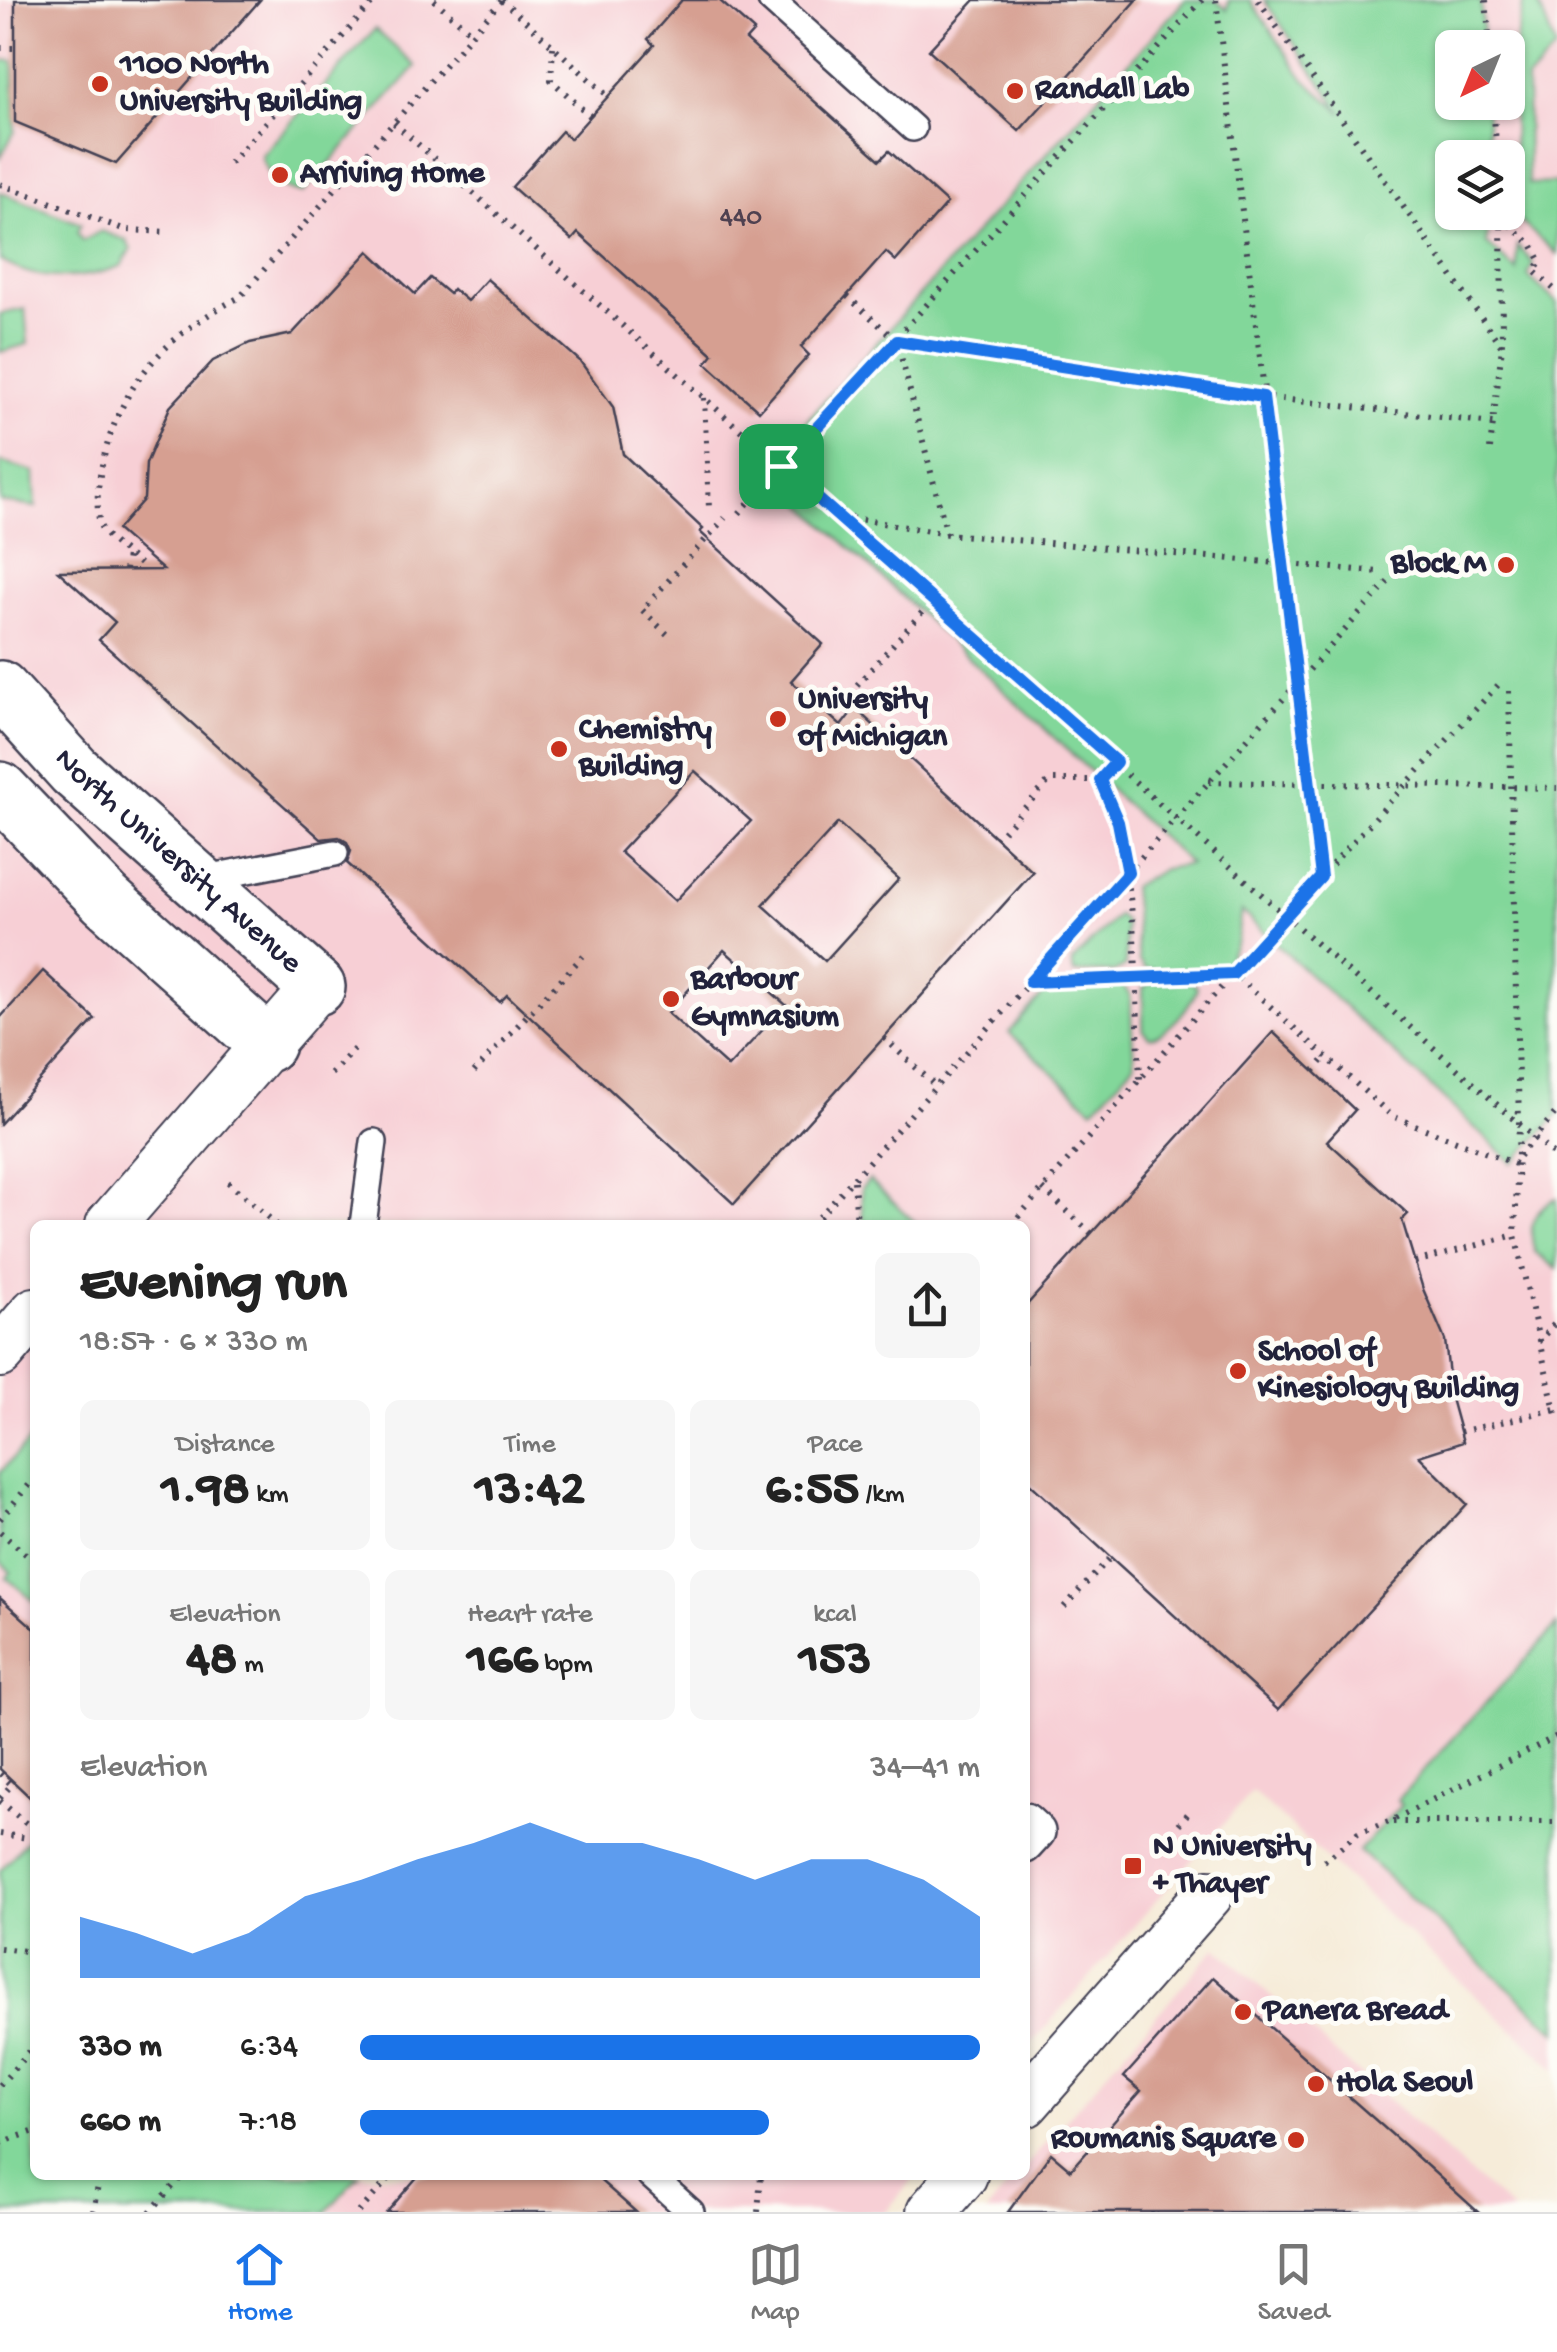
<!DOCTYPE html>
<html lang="en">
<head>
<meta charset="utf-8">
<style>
	body { margin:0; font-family:"Gochi Hand",sans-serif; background:#f6f6f6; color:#222; height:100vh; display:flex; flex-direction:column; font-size:38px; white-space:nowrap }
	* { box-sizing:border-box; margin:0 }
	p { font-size:32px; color:#767676 }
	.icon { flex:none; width:55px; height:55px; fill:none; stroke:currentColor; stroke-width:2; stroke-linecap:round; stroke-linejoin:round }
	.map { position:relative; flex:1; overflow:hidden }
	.panel { position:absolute; left:30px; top:1220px; width:1000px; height:960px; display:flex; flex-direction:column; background:#fff; border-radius:15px; box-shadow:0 2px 8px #0004 }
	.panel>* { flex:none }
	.needle { width:65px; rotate:223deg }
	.tools { position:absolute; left:1435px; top:30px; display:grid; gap:20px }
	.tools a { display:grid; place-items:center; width:90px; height:90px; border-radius:15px; background:#fff; box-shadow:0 2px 8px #0004; font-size:50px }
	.pin { position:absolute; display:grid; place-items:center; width:85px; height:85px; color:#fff; margin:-42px; border-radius:20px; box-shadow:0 5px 15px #0006 }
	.round { display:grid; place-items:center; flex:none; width:105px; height:105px; border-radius:15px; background:#f6f6f6 }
	.headline { display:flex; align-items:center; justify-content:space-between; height:170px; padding:0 50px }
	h1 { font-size:55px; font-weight:700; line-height:75px }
	.metrics { display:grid; grid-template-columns:repeat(3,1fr); gap:15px; height:170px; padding:10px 50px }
	.metrics div { display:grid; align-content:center; border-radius:15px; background:#f6f6f6; text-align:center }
	.metrics b { font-size:50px; font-weight:700 }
	.metrics small { font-size:28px; font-weight:400 }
	.metrics p { font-size:28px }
	.chart { height:280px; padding:20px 50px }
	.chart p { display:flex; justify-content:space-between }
	.chart svg { width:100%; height:180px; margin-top:10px; fill:#1a73e8; opacity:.7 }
	ul { padding:0 50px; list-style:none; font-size:32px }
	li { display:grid; grid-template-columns:160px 120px 1fr; align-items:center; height:75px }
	li i { height:25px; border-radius:12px; background:#1a73e8 }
	.tabs { display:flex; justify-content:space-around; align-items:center; height:140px; border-top:2px solid #e0e0e0; background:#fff; font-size:28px; color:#767676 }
	.tabs a { display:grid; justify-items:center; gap:5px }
	.tabs .current { color:#1a73e8 }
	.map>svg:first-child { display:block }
	.built { fill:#f7cfd5; fill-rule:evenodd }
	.green { fill:#82d79a; stroke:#527c6a; stroke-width:2.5 }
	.building { fill:#d69f91; fill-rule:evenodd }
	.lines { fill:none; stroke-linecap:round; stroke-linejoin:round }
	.service-casing { stroke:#424053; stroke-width:30 }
	.pedestrian-casing { stroke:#424053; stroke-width:40 }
	.minor-casing { stroke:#424053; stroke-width:52 }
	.tertiary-casing { stroke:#424053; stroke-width:60 }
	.path { stroke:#424053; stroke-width:6; stroke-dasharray:2.5 8; stroke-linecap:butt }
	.service { stroke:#fff; stroke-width:25 }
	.pedestrian { stroke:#fff; stroke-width:35 }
	.minor { stroke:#fff; stroke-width:48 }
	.tertiary { stroke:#fff; stroke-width:55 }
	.route-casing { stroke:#fff; stroke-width:20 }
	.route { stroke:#1a73e8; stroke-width:12 }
	.poi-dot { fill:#c8321e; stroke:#fdfcf7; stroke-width:4 }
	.labels { text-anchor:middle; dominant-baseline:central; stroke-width:10; stroke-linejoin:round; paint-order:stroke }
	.number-label { font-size:28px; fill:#4f4150 }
	.poi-label { font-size:32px; font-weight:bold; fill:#22223b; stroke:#fdfcf7; text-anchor:start }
	.street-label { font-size:32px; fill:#22223b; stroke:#fdfcf7 }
</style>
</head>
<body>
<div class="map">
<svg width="1557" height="2212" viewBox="0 0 1557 2212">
	<rect width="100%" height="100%" fill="#fdfcf7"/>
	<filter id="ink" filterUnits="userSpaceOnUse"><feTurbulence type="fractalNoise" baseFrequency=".01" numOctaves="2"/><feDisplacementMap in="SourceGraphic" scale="20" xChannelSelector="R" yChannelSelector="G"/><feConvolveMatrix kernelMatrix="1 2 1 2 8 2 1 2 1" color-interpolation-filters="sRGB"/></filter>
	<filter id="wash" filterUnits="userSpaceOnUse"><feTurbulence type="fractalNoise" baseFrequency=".0048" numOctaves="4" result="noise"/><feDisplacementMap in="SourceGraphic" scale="40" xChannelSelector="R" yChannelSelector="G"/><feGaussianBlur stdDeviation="2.25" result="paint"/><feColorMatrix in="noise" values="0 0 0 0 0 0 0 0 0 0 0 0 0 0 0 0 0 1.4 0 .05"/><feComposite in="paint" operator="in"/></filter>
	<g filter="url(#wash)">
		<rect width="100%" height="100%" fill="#f6ecd9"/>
		<g class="built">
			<path d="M0,0H1557V2070L1252,1791L1025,2051V1225H35V2175H917L885,2212H0ZM1452,48H1508V102H1452ZM1452,158H1508V212H1452Z"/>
			<polygon points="1216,1947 1514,2212 986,2212 1018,2175 1025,2175 1025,2167"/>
		</g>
		<g class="green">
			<polygon points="1185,0 1216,0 1227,10 1229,0 1250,0 1305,80 1342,113 1264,0 1481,0 1483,47 1452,48 1452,102 1486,103 1489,157 1452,158 1452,212 1492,213 1486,243 1517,271 1517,245 1533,263 1528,276 1557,303 1557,1116 1513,1163 1241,911 1237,941 1223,970 1145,969 1139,961 1132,887 1164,869 1190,864 764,468"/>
			<polygon points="1524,0 1537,0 1556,49 1527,80 1528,184 1557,183 1557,254 1514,216 1513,55"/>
			<path d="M375,29L416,66L303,193C280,190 268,177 261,156Z"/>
			<polygon points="0,60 13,61 15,131 0,158"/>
			<path d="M0,192L81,224L77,232L82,241L101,231L126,240L131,250L121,266C81,281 37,283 0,260Z"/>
			<polygon points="25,309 28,344 0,352 0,314"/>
			<polygon points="0,462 34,472 36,507 0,502"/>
			<polygon points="1118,915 1125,922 1126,966 1114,972 1074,973 1072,962"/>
			<path d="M1190,981L1197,986C1196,1002 1165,1037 1149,1037L1143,1030V988L1152,982Z"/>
			<polygon points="1120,983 1130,994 1134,1064 1093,1109 1009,1033 1049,988"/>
			<polygon points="869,1180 918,1225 863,1225 861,1189"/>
			<path d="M1557,1198V1269L1535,1252C1527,1228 1533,1208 1557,1198Z"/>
			<polygon points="33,1436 35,1438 35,1602 7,1578 11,1572 0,1562 0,1473"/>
			<polygon points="1557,1625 1557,2032 1359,1851 1401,1805 1397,1800"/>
			<polygon points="35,1831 35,2175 359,2175 326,2212 0,2212 0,1871"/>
		</g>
		<g id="blocks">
			<g class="building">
				<polygon points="15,0 260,0 116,164 15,122"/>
				<polygon points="682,0 719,0 754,31 746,40 880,160 889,151 947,203 896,261 886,252 801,347 809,355 759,411 706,363 713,354 578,233 572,240 512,187 562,131 570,139 654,45 648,39"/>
				<polygon points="975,0 1137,0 1019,131 929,50"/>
				<path d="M369,251L415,294L430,278L449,294L453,289L467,301L487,279L580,361L613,407L623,454L703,529L700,532L823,644L791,681L841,726L855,708L1033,872L734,1204L507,995L500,1002L347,863L351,851L347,842L339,837L321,839L99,640L115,622L58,571L163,570L117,530L144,499L146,464L170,407L213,361L250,343L292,334ZM695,771L751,821L675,901L620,852ZM838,823L899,879L825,961L763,905ZM724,950L786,1005L728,1067L668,1013Z"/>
				<polygon points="43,971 95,1019 0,1124 0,1018"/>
				<polygon points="1273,1032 1355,1110 1327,1141 1408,1214 1402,1220 1423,1289 1445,1340 1452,1402 1463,1442 1419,1456 1467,1504 1278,1710 1025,1479 1025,1307"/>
				<polygon points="0,1598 35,1629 35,1802 0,1769"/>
				<polygon points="1213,1977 1405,2146 1478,2212 1008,2212 1051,2153 1071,2170 1141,2091 1124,2077"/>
				<polygon points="419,2175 594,2175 636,2212 387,2212"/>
			</g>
		</g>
	</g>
	<g filter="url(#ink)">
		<use href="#blocks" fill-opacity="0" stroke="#424053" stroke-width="2.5"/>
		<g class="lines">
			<defs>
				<g id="service">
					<polyline points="771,0 913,128"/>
					<polyline points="196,880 335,853"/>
					<polyline points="363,1225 374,1142"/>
					<polyline points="650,2175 691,2212"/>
				</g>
				<polyline id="pedestrian" points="1025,1821 1037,1832 1025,1845"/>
				<g id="minor">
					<polyline points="110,1225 317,987"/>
					<polyline points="0,1353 35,1312"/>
					<polyline points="1025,2103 1209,1894"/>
					<polyline points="931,2212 963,2175"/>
				</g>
				<g id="tertiary">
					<path id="s1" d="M0,689L74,771L317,987"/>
					<polyline points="0,790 105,899 267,1044"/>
				</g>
			</defs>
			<use href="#service" class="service-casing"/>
			<use href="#pedestrian" class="pedestrian-casing"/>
			<use href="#minor" class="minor-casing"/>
			<use href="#tertiary" class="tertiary-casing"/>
			<g class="path">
				<polyline points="434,0 473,34"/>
				<polyline points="502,0 608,96"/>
				<polyline points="1202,0 781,466 1557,1158"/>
				<polyline points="1216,0 1285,561 1306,780 1321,877"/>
				<polyline points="1258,0 1502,347"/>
				<polyline points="1486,0 1490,48"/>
				<polyline points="553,47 551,80 590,116"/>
				<polyline points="0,48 15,48"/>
				<polyline points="1493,102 1497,158"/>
				<polyline points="394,123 781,466 735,518"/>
				<polyline points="230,163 375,0"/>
				<polyline points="0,184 126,230 169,232"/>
				<polyline points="1502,218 1533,246 1541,262 1534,271 1557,292"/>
				<polyline points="847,296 897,341"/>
				<polyline points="704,398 709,508"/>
				<polyline points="1490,449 1502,347 1501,212"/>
				<polyline points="841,516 947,534 1380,572"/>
				<polyline points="947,534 897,341 1263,397 1493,423"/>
				<path d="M140,564C129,554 107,541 101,527C95,510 98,482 102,465C120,383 167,334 240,297L502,0"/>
				<polyline points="125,570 127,555"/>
				<polyline points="667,634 642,610 725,518"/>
				<polyline points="1509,691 1519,1124 1515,1235 1557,1419"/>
				<polyline points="829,716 934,599"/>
				<polyline points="1100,780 1116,762"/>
				<polyline points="1209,782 1557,788"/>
				<path d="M996,839L1050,780H1100C1140,873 1135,978 1140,1079"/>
				<polyline points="1031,981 1233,973 1392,1116 1518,1165"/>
				<polyline points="884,1038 937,1087"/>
				<polyline points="1314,1071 1326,1057"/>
				<polyline points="474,1072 583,956"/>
				<polyline points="331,1074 356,1047"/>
				<polyline points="1519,1156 1557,1111"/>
				<polyline points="854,1181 857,1225"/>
				<polyline points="228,1182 277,1225"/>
				<polyline points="1043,1189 1092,1234"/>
				<polyline points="812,1225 1388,582"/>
				<polyline points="1011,1225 1286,914 1500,683"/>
				<polyline points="1415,1262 1515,1235"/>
				<polyline points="1538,1342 1557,1321"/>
				<polyline points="1460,1432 1555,1409"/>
				<polyline points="0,1519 35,1478"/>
				<polyline points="0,1532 35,1562"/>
				<polyline points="1064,1607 1111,1557"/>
				<polyline points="0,1774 12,1785"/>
				<polyline points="0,1798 14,1782"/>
				<polyline points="0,1801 35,1831"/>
				<polyline points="1393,1822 1557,1822"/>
				<polyline points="1172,1832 1192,1809"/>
				<polyline points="0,1834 35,1839"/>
				<polyline points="1324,1861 1358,1833 1389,1822 1557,1736"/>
				<polyline points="0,1948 35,1952"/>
				<polyline points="0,2085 35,2045"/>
				<polyline points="0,2143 35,2131"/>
				<polyline points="93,2212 100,2175"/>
				<polyline points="150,2212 183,2175"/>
				<polyline points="359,2212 392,2175"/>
				<polyline points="758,2212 761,2175"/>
			</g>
			<use href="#service" class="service"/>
			<use href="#pedestrian" class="pedestrian"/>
			<use href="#minor" class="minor"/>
			<use href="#tertiary" class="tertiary"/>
		</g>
	</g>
	<g class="lines" filter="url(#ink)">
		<defs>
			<polygon id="route" points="897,341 1263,397 1321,877 1233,974 1030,982 1128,873 1118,822 1100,780 1116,762 781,466"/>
		</defs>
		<use href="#route" class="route-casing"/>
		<use href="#route" class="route"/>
	</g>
	<g class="poi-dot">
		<circle cx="100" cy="84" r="10"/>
		<circle cx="1015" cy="91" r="10"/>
		<circle cx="280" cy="175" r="10"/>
		<circle cx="1506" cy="565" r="10"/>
		<circle cx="778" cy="719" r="10"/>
		<circle cx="559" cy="749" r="10"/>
		<circle cx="671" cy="999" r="10"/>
		<circle cx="1238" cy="1371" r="10"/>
		<rect x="1123" y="1856" width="20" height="20" rx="5"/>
		<circle cx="1243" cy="2012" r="10"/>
		<circle cx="1316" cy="2084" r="10"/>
		<circle cx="1296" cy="2140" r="10"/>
	</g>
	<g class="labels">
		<g class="number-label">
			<text x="741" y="218">440</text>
		</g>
		<g class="poi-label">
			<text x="120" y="66">1100 North<tspan x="120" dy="37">University Building</tspan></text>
			<text x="1035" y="91">Randall Lab</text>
			<text x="300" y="175">Arriving Home</text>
			<text x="1486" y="565" text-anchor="end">Block M</text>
			<text x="798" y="701">University<tspan x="798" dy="37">of Michigan</tspan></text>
			<text x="579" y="731">Chemistry<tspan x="579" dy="37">Building</tspan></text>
			<text x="691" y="981">Barbour<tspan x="691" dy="37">Gymnasium</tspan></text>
			<text x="1258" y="1353">School of<tspan x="1258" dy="37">Kinesiology Building</tspan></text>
			<text x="1153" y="1848">N University<tspan x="1153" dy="37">+ Thayer</tspan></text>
			<text x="1263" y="2012">Panera Bread</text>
			<text x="1336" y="2084">Hola Seoul</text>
			<text x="1276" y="2140" text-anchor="end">Roumanis Square</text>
		</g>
		<g class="street-label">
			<text stroke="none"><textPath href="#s1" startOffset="248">North University Avenue</textPath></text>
		</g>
	</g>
</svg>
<div class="tools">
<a><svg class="needle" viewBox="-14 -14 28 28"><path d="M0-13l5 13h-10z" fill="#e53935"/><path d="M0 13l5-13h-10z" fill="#767676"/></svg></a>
<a><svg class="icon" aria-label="layers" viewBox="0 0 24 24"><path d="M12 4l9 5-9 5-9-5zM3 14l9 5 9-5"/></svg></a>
</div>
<div class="pin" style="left:781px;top:466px;background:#1e9e55"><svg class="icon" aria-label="arrive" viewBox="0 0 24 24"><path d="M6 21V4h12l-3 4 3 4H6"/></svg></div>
<section class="panel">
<div class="headline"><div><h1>Evening run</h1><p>18:57 · 6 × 330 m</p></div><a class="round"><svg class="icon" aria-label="share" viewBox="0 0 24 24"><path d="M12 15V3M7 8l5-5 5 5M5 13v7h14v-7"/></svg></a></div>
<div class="metrics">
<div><p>Distance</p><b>1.98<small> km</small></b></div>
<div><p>Time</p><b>13:42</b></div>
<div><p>Pace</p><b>6:55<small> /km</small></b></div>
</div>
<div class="metrics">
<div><p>Elevation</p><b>48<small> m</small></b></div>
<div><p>Heart rate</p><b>166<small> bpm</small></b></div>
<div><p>kcal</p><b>153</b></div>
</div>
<div class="chart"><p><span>Elevation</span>34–41 m</p>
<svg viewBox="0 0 160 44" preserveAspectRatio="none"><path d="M0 44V29L10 33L20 38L30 33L40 24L50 20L60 15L70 11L80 6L90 11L100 11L110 15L120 20L130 15L140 15L150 20L160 29V44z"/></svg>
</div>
<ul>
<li><b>330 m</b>6:34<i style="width:100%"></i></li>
<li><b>660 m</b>7:18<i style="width:66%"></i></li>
</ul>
</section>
</div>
<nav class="tabs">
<a class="current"><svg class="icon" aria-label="home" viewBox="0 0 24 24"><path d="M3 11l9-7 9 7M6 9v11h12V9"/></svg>Home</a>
<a><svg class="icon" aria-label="map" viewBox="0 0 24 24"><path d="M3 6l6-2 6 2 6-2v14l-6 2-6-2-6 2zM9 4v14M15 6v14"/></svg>Map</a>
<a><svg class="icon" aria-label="saved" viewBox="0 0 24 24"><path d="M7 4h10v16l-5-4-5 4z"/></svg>Saved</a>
</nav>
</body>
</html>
